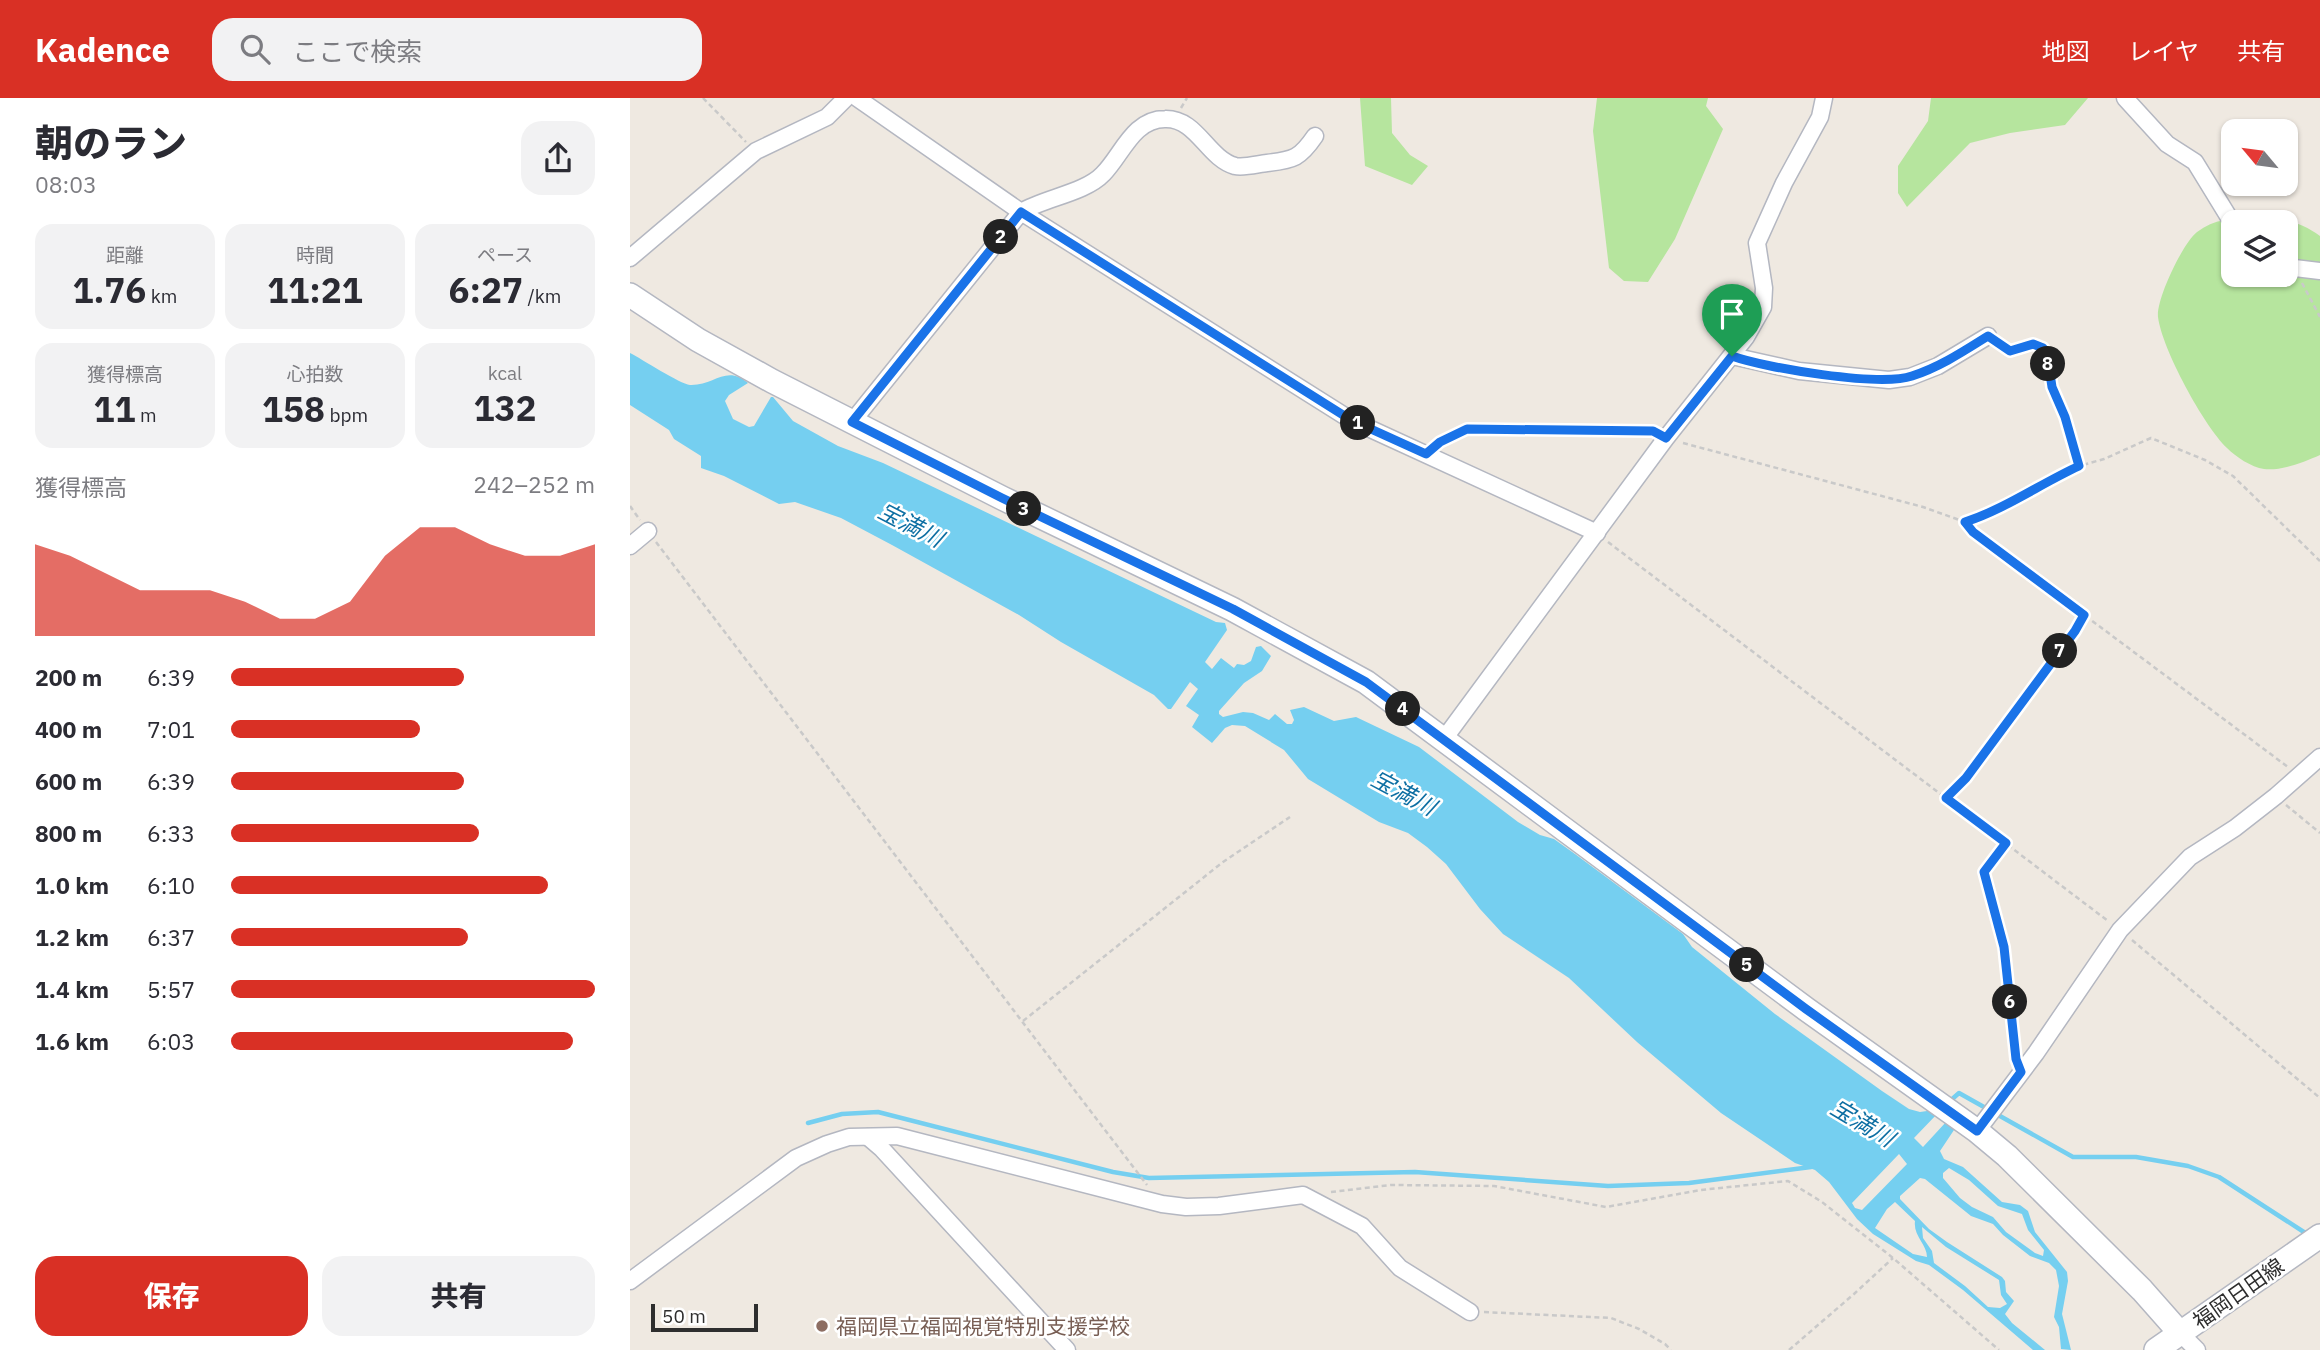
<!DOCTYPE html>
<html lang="ja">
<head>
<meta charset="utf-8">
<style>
	body { margin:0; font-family:"IBM Plex Sans","Noto Sans JP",sans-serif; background:#f2f2f3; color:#2b2b33; height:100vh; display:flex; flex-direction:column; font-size:26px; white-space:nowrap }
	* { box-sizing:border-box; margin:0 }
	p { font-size:23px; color:#7c7c81 }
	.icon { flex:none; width:38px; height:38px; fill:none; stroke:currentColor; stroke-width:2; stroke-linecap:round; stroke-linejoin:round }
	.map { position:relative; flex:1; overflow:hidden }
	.side { display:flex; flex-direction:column; background:#fff; width:630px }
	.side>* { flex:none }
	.needle { width:46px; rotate:299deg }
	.controls { position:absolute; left:1591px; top:21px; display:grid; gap:14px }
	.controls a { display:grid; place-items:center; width:77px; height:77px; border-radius:14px; background:#fff; box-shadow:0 2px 5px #0004; font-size:35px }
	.scale { position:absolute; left:21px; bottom:18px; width:107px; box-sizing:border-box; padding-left:7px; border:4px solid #2e2e2e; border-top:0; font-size:19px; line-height:24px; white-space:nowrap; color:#2e2e2e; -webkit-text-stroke:5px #fff; paint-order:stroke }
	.pin { position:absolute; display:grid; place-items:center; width:60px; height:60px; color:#fff; margin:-72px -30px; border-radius:50% 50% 50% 0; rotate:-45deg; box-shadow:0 0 7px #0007 }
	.pin .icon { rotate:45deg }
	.km { position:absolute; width:35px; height:35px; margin:-18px; border-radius:50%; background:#222; color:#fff; font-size:19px; line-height:35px; text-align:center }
	.round { display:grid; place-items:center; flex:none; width:74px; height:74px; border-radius:21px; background:#f2f2f3 }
	.head { display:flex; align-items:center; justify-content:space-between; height:119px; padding:0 35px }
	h1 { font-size:38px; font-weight:800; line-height:52px }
	.metrics { display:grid; grid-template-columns:repeat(3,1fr); gap:10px; height:119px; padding:7px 35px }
	.metrics div { display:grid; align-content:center; border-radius:18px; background:#f2f2f3; text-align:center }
	.metrics b { font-size:35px; font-weight:800 }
	.metrics small { font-size:19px; font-weight:400 }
	.metrics p { font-size:19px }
	.chart { height:196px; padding:14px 35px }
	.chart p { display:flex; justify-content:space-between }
	.chart svg { width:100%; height:126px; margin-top:7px; fill:#d93025; opacity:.7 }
	.cta { display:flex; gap:14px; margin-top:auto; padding:14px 35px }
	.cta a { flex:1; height:80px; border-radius:21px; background:#d93025; color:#fff; font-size:28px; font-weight:800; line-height:80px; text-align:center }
	.cta a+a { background:#f2f2f3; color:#2b2b33 }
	ul { padding:0 35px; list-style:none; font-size:23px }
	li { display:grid; grid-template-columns:112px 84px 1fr; align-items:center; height:52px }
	li i { height:18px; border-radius:9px; background:#d93025 }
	header { display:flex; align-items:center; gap:42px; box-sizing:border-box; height:98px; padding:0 35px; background:#d93025; color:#fff }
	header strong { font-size:33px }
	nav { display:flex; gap:38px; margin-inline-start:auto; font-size:24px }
	.search { width:490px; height:63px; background:#f2f2f3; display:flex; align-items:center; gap:18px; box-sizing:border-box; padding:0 24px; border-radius:21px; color:#7c7c81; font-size:26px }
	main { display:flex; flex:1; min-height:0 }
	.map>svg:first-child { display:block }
	.green { fill:#b6e59e; fill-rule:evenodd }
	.water { fill:#75cff0; fill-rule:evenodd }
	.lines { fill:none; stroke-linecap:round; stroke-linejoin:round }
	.stream { stroke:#75cff0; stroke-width:4.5 }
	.street-casing { stroke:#b4b7c1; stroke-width:19 }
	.secondary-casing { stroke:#b4b7c1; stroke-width:26 }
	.path { stroke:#c9c9c9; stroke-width:2.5; stroke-dasharray:5 3.5; stroke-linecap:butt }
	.street { stroke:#fff; stroke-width:16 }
	.secondary { stroke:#fff; stroke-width:23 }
	.route-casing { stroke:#fff; stroke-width:14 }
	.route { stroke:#1a73e8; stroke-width:9 }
	.education-dot { fill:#8d6e63; stroke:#fff; stroke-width:2.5 }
	.labels { text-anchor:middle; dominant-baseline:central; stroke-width:5; stroke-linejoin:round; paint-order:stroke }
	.street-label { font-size:21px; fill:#2e2e2e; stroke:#fff }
	.education-label { font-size:21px; fill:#785e54; stroke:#fff; text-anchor:start }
	.water-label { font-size:23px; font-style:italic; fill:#0d6fa3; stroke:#fff }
</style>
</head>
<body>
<header>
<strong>Kadence</strong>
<div class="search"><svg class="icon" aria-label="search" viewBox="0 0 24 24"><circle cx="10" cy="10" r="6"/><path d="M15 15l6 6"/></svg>ここで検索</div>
<nav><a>地図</a><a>レイヤ</a><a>共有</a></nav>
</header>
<main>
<section class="side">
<div class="head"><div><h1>朝のラン</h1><p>08:03</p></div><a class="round"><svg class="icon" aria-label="share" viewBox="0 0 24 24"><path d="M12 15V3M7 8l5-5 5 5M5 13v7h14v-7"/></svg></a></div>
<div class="metrics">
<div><p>距離</p><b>1.76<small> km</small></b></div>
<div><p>時間</p><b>11:21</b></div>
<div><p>ペース</p><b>6:27<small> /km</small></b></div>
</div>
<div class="metrics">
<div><p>獲得標高</p><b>11<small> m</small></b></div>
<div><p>心拍数</p><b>158<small> bpm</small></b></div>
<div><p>kcal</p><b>132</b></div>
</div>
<div class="chart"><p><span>獲得標高</span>242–252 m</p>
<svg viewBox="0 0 160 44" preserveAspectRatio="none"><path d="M0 44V12L10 16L20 22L30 28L40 28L50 28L60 32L70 38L80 38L90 32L100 16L110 6L120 6L130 12L140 16L150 16L160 12V44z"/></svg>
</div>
<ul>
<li><b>200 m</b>6:39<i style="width:64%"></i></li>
<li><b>400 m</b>7:01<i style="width:52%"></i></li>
<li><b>600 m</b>6:39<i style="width:64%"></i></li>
<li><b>800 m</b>6:33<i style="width:68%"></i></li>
<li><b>1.0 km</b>6:10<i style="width:87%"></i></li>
<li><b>1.2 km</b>6:37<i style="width:65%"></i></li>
<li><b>1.4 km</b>5:57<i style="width:100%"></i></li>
<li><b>1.6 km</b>6:03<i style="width:94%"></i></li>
</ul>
<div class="cta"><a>保存</a><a>共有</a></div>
</section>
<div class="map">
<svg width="1690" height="1252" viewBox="0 0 1690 1252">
	<rect width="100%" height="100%" fill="#efe9e1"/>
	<g class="green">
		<polygon points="730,0 761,0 762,35 780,57 798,68 782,87 735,68"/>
		<polygon points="967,0 1078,0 1076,8 1093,31 1045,141 1018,184 994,183 979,170 963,33"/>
		<polygon points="1301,0 1458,0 1435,27 1380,35 1340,45 1277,109 1268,95 1268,68 1298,23"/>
		<path d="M1623,119C1648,120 1669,122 1690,138V357C1674,364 1652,373 1634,371C1621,369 1606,359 1597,350C1574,328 1532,251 1528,219C1526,201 1553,145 1567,134C1584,121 1603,120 1623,119ZM1603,124H1656V177H1603Z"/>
	</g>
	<path class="water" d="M0,255C12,261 50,286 60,287C84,288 96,266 118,285L99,297L95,303L103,321L119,329L124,328L141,299H143L163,323L208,348L253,365L586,524L595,525L597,532L575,564L582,571L591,560L604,570L607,566L614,567L621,563L626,549L631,548L641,558L632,573L614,585L589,613V616L593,619L613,614L623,615L639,622L645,616L657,626H662L664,622L660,612L674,609L704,623L726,619L789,649L888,724L910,737L924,741L945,756L1053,836L1062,849L1145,916L1252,993L1279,1011L1290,1014L1304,1012L1308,1015L1284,1040L1293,1049L1316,1024L1324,1032L1310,1053L1314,1061L1333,1069L1372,1104L1390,1107L1398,1113L1405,1134L1437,1174L1438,1183L1432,1216L1441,1252L1431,1251L1429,1229L1424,1219L1429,1188L1426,1172L1419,1165L1400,1158L1373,1137L1363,1126L1341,1118L1295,1081L1290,1080L1270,1098V1101L1299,1131L1317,1144L1372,1179L1375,1183L1376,1194L1384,1203L1375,1216L1382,1225L1415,1252H1403L1333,1192L1299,1167L1286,1163L1243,1136L1227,1121L1199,1084L1185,1072L1165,1065L1091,1015L1007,944L939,880L873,836L850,811L816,766L797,749L778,735L749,724L678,681L654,652L615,628L602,627L595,630L582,645L562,629L569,617L556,608L568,591L560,584L541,611H538L524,597L431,544L389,517L262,447L211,420L165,404L149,406L94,378L71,370V358L44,341L39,332L0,307ZM1269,1056L1277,1066L1232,1112L1225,1110L1222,1105ZM1319,1070L1339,1082L1368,1108L1392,1116L1398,1132L1414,1152L1413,1158L1405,1155L1376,1134L1363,1119L1342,1109L1330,1100L1313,1080V1075ZM1265,1104L1285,1123C1283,1138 1297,1146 1297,1159L1283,1156L1245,1130L1257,1111ZM1292,1129L1316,1149L1369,1182L1371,1197L1377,1206L1370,1210L1358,1209L1335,1188L1304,1165L1302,1153L1293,1140Z"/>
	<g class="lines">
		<g class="stream">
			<polyline points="1320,1003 1329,995 1443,1059 1506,1059 1558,1068 1589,1079 1680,1138"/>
			<polyline points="178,1025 212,1016 248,1014 483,1074 519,1080 785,1074 978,1088 1059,1085 1181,1069"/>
		</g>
		<defs>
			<g id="street">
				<polyline points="227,0 391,114 721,322 967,435"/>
				<polyline points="1495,0 1537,46 1565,64 1603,126"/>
				<polyline points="0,160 126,53 197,19 216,0"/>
				<polyline points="1656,169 1690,173"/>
				<polyline points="1102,258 1169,273 1259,282 1280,279 1308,268 1358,238"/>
				<path d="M222,324L391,114C414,100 455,95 473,76C492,57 503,21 535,21C567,20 577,60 605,68C614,70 628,66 637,65C664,62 670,60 685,38"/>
				<polyline points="0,448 18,433"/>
				<polyline points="814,641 1036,340 1116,239 1133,209 1134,190 1127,145 1154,85 1190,19 1194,0"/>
				<polyline points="1347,1033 1406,955 1490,832 1560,759 1605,730 1646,698 1690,659"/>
				<polyline points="238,1039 252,1051 437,1252"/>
				<polyline points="0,1183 166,1060 197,1046 219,1039 267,1038 532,1106 556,1109 589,1108 673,1097 732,1128 770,1170 840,1214"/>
				<polyline points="1550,1235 1567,1252"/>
			</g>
			<g id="secondary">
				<polyline points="0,197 68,242 142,283 372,400 602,511 736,584 1176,911 1347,1033 1377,1058 1512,1192 1550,1235"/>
				<polyline points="1526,1252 1690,1138"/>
			</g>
		</defs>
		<use href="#street" class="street-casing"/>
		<use href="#secondary" class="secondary-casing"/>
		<g class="path">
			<polyline points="73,0 116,44"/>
			<polyline points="551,10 557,0"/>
			<polyline points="1672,185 1690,219"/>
			<polyline points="1370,246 1380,253 1403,246 1413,250 1417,256 1422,290 1435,319 1449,368"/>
			<polyline points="1053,345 1293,409 1335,424 1362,415 1416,383 1449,368 1474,361 1521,340 1575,362 1603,378 1690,463"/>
			<polyline points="807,347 837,331 1024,334"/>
			<polyline points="0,408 10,422"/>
			<polyline points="1335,424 1343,434 1658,669"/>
			<polyline points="26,444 517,1087"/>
			<polyline points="978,444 1478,823"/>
			<polyline points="1316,700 1336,680 1445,533 1454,517"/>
			<polyline points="1656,707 1690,735"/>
			<polyline points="1376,745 1354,774 1374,849 1385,958"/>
			<polyline points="1502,842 1690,1000"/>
			<polyline points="393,923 593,764 660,719"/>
			<polyline points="701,1094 761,1087 864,1088 976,1109 1071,1092 1158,1083 1192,1104 1263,1160 1369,1252"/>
			<polyline points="854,1214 981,1220 1009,1231 1035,1246 1041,1252"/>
			<polyline points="1159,1252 1224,1196 1263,1160"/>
		</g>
		<use href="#street" class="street"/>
		<use href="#secondary" class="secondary"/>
	</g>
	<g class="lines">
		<defs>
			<path id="route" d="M391,114L721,322L796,356L810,344L837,331L1023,333L1036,340L1102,258C1135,270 1250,289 1282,278C1310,269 1334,253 1358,238L1380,253L1403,246L1413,250L1417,256L1422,289L1435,319L1449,368C1410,386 1375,411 1335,424L1343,434L1454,517L1445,533L1336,680L1316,700L1376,745L1354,774L1374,849L1386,961L1391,974L1347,1033L1176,911L736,584L603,511L372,400L222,324Z"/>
		</defs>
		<use href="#route" class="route-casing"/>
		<use href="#route" class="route"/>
	</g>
	<circle class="education-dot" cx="192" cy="1228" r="7"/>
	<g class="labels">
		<g class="street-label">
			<text transform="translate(1608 1195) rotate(-35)">福岡日田線</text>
		</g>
		<g class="education-label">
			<text x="206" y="1228">福岡県立福岡視覚特別支援学校</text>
		</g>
		<g class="water-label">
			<text transform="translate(281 426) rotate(27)">宝満川</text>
			<text transform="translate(774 694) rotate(28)">宝満川</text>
			<text transform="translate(1233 1024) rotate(31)">宝満川</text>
		</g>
	</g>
</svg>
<div class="controls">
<a><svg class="needle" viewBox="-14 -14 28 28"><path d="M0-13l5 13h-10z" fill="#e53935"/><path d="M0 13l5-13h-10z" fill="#7c7c81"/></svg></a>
<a><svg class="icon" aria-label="layers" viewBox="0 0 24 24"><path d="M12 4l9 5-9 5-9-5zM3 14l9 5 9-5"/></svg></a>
</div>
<div class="scale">50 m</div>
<div class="pin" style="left:1102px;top:258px;background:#1e9e55"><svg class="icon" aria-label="arrive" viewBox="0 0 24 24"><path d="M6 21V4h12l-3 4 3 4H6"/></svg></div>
<b class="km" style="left:728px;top:325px">1</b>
<b class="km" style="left:371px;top:139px">2</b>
<b class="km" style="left:394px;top:411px">3</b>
<b class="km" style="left:773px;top:611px">4</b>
<b class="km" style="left:1117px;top:867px">5</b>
<b class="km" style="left:1380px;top:904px">6</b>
<b class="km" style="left:1430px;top:553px">7</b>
<b class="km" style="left:1418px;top:266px">8</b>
</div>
</main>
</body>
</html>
